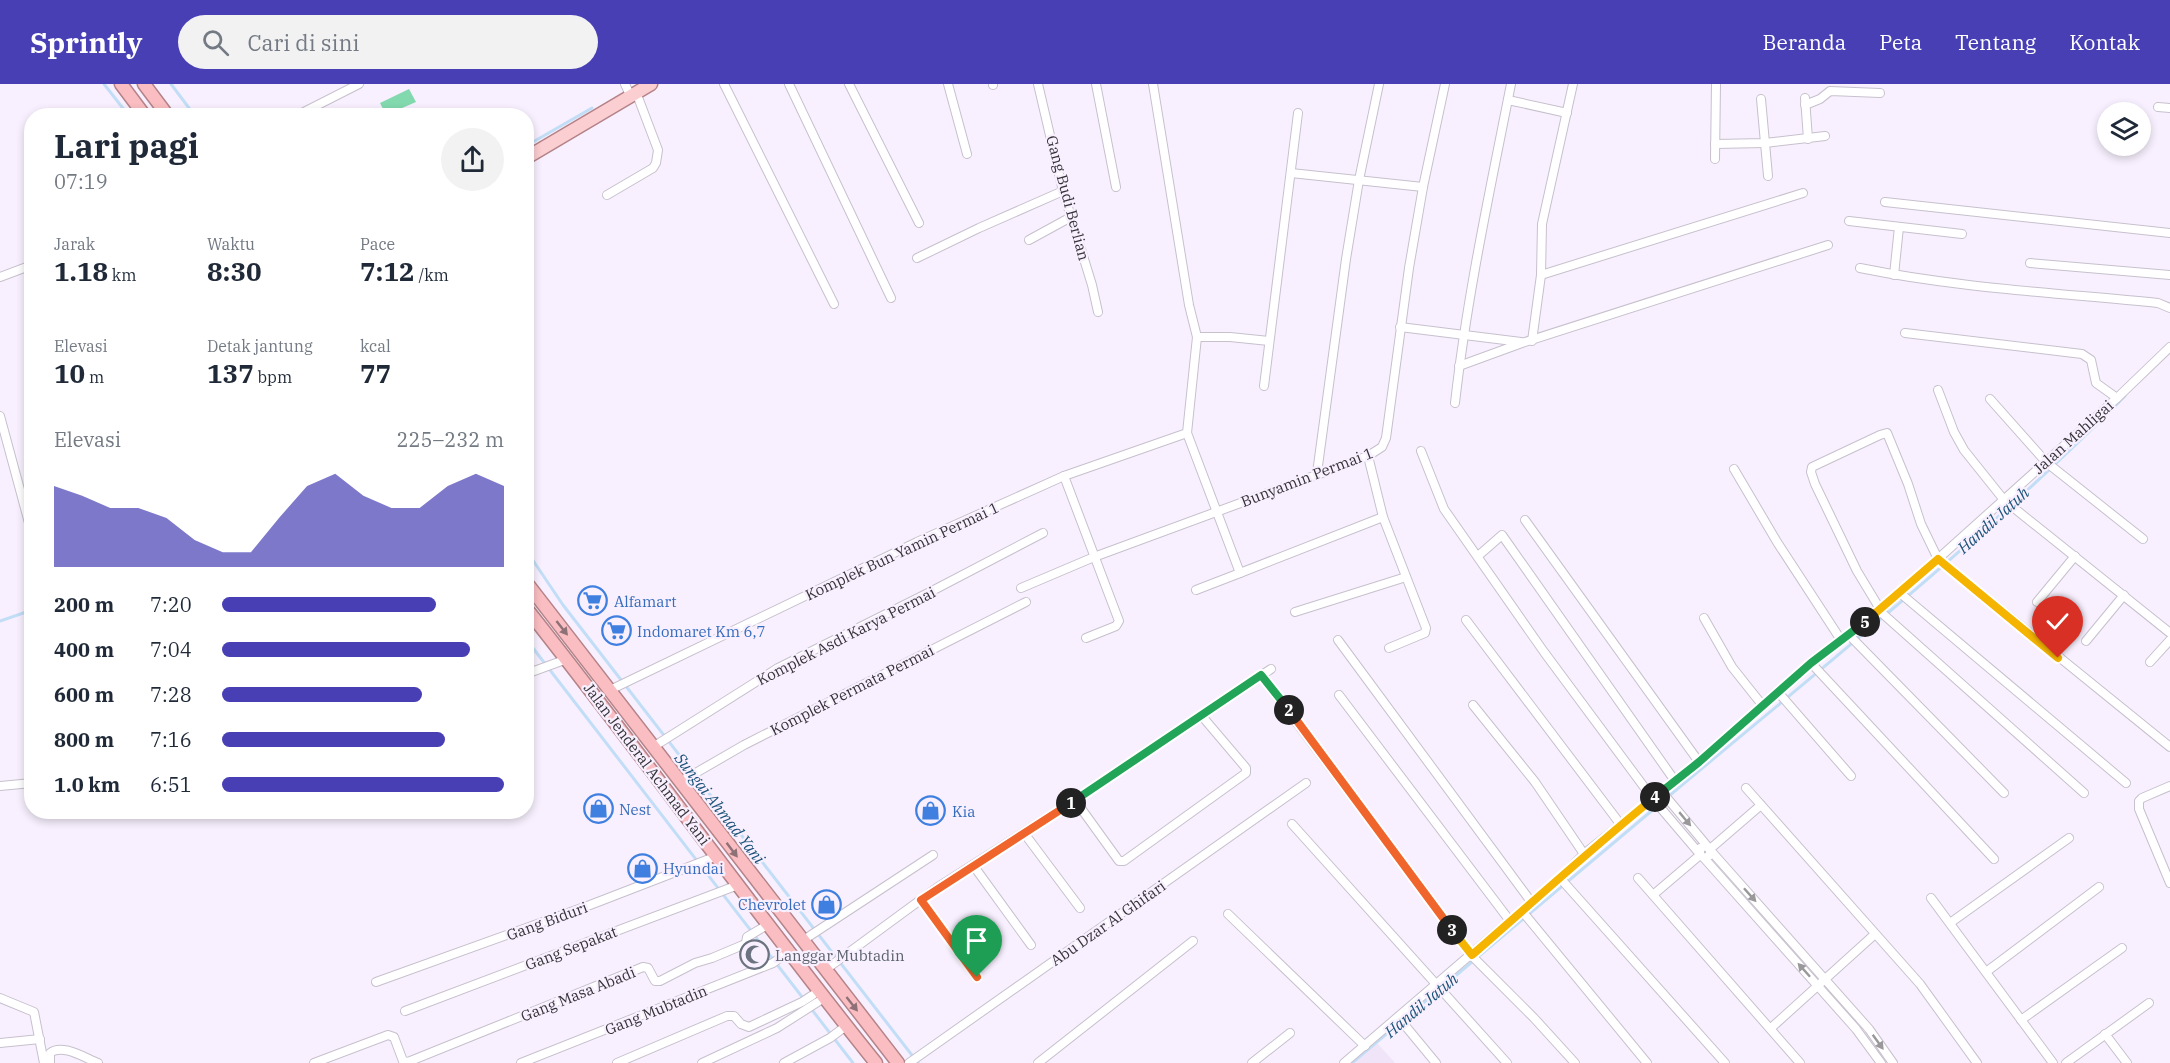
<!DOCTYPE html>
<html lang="id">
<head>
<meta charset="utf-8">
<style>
	body { margin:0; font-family:"IBM Plex Serif",serif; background:#f2f2f3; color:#1f2937; height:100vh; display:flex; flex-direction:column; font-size:22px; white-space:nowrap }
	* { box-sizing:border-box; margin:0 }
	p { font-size:20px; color:#747a83 }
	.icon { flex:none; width:33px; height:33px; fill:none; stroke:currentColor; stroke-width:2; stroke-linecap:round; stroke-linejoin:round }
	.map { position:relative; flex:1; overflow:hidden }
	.drawer { position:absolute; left:24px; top:24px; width:510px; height:711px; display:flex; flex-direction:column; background:#fff; border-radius:24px; box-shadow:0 3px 9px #0003 }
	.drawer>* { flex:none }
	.buttons { position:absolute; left:2097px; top:18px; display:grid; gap:12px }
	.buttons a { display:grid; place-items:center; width:54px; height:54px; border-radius:50%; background:#fff; box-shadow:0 3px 9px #0003; font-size:30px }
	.pin { position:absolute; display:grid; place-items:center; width:51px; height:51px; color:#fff; margin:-62px -26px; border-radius:50% 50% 50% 0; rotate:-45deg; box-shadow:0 0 6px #0007 }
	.pin .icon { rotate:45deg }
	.km { position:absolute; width:30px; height:30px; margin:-15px; border-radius:50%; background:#222; color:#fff; font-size:16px; line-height:30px; text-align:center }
	.round { display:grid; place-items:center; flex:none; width:63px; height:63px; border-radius:32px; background:#f2f2f3 }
	.overview { display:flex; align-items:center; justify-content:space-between; height:102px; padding:0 30px }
	h1 { font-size:33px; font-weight:700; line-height:45px }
	.stats { display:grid; grid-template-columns:repeat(3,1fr); gap:9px; height:102px; padding:6px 30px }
	.stats div { display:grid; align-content:center }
	.stats b { font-size:26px; font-weight:700 }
	.stats small { font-size:16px; font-weight:400 }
	.stats p { font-size:16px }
	.chart { height:168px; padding:12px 30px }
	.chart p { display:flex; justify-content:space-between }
	.chart svg { width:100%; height:108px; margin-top:6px; fill:#483fb5; opacity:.7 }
	ul { padding:0 30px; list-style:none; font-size:20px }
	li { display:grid; grid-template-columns:96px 72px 1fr; align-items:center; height:45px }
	li i { height:15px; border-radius:8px; background:#483fb5 }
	header { display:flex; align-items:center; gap:36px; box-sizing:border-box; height:84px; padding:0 30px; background:#483fb5; color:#fff }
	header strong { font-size:28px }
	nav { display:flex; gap:33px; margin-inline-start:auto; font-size:21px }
	.search { width:420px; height:54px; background:#f2f2f3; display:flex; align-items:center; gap:15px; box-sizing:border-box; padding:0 21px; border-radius:33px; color:#747a83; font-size:22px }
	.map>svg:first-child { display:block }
	.built { fill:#f0e4f8 }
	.pitch { fill:#83d9ae }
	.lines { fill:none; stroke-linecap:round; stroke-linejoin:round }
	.stream { stroke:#c2def7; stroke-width:3 }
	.minor-casing { stroke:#c7c0cd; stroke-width:10 }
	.primary-casing { stroke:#b48388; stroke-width:15 }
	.trunk-casing { stroke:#b48388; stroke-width:15 }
	.minor { stroke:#fff; stroke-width:8 }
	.primary { stroke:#fbced1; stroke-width:12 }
	.trunk { stroke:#fabec2; stroke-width:12 }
	.oneway { fill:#8e7176 }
	.oneway2 { fill:#9a989b }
	.split-1-casing { stroke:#fff; stroke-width:12 }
	.split-2-casing { stroke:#fff; stroke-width:12 }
	.split-3-casing { stroke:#fff; stroke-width:12 }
	.split-4-casing { stroke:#fff; stroke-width:12 }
	.split-5-casing { stroke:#fff; stroke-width:12 }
	.split-6-casing { stroke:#fff; stroke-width:12 }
	.split-1 { stroke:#f0652b; stroke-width:8 }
	.split-2 { stroke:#22a559; stroke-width:8 }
	.split-3 { stroke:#f0652b; stroke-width:8 }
	.split-4 { stroke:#f5b400; stroke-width:8 }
	.split-5 { stroke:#22a559; stroke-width:8 }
	.split-6 { stroke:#f5b400; stroke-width:8 }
	.labels { text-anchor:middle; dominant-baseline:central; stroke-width:4.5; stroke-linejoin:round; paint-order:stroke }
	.street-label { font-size:15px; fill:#353237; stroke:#f8f0fe }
	.shop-label { font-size:15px; fill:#366cbe; stroke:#f8f0fe; text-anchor:start }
	.worship-label { font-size:15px; fill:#5b616d; stroke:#f8f0fe; text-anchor:start }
	.water-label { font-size:16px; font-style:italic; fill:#1c537a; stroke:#f8f0fe }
</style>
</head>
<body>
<header>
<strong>Sprintly</strong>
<div class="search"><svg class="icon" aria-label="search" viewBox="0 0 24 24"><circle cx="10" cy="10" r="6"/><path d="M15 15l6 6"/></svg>Cari di sini</div>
<nav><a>Beranda</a><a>Peta</a><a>Tentang</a><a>Kontak</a></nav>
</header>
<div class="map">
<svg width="2170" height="979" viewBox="0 0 2170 979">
	<rect width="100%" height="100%" fill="#f8f0fe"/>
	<polygon class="built" points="1376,958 1395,979 1350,979"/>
	<polygon class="pitch" points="409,5 416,18 386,31 380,19"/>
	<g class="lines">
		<g class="stream">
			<polyline points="104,0 129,32"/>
			<polyline points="171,0 195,32"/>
			<polyline points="526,62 592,24"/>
			<polyline points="526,466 563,521 918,979"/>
			<polyline points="0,537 32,526"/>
			<polyline points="526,555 853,979"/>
			<path d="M1669,712C1824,582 1983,456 2125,312"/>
			<polyline points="1352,979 1655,724"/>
		</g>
		<defs>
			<g id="minor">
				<polyline points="625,0 630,11"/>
				<polyline points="724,0 834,220"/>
				<polyline points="789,0 891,214"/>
				<polyline points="849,0 919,139"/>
				<polyline points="948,0 967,70"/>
				<polyline points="993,0 993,1"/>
				<polyline points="1038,0 1063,107 1092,201 1098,228"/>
				<polyline points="1096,0 1116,103"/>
				<polyline points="1153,0 1189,221 1197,253"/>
				<polyline points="1805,14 1808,55"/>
				<polyline points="1761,15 1768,92"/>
				<polyline points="1508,16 1567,29"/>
				<polyline points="1805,21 1820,15 1830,7 1880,9"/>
				<polyline points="2158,23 2170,24"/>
				<polyline points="296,32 359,0"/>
				<polyline points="1715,60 1765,59 1825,52"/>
				<polyline points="1715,75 1716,0"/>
				<polyline points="1291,89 1423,103"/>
				<polyline points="607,111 653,84 656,79 658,66 636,8"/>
				<polyline points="1885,118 2170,149"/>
				<polyline points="1849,137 1962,150"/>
				<polyline points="1029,156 1071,133"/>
				<polyline points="917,174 979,144 1063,107"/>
				<polyline points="2030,179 2170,191"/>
				<path d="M1860,184C1958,204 2059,209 2158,219L2170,224"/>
				<polyline points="1541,191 1803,109"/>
				<polyline points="1894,191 1899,143"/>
				<polyline points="0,193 32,181"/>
				<polyline points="1400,243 1521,258"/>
				<polyline points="1905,249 2082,270 2091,276 2096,299 2117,314"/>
				<polyline points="1532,257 1541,191 1542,140 1573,0"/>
				<polyline points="1459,282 1522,259 1828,161"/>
				<polyline points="1264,302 1298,29"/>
				<polyline points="1938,306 1954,348 1964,366 2004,416 2170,549"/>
				<polyline points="1990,315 2046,378 2143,455"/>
				<path d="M1455,319C1467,212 1490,106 1511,0"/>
				<polyline points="0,332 32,450"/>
				<polyline points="1187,349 1240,489 1383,433"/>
				<polyline points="1421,367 1444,425 1544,568 1653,715 1699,769"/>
				<polyline points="1368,372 1383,433 1426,544 1425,549 1389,564"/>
				<polyline points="1734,385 1777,458 1841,556"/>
				<polyline points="1317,389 1346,175 1359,96 1379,0"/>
				<polyline points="1064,392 1119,537 1116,542 1086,554"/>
				<polyline points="1525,436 1699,678"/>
				<polyline points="1478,472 1502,451 1675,697"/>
				<polyline points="1021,504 1094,473 1368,372 1382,363 1386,354 1409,184 1423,103 1445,0"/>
				<polyline points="1196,506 1240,489"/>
				<polyline points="1900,509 2126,699"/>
				<polyline points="2037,518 2075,472"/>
				<polyline points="1295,528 1406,493"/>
				<polyline points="1704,534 1732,583 1763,622"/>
				<polyline points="1466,536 1621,741"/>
				<polyline points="1849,551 2004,709"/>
				<polyline points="1338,556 1532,819"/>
				<polyline points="2086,557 2124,511"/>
				<polyline points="2150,578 2170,556"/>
				<polyline points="1811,579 1994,775"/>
				<polyline points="526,590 567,575"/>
				<polyline points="1261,591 1471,871 1534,934 1575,979"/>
				<polyline points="610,606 917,458 1064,392 1187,349 1197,253 1230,253 1269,257"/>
				<polyline points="1778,608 1851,692"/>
				<polyline points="1339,611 1510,837"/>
				<polyline points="1473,621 1535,698 1584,770"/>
				<polyline points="653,663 778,584 930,508 1043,449"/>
				<polyline points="680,698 744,661 1026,518"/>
				<polyline points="0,702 32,699"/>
				<polyline points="2170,702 2142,714 2139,717 2139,725 2170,799"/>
				<polyline points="1746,704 1920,900 1977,979"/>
				<polyline points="1662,708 1708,763"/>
				<polyline points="2084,709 1883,530 1857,487 1815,400 1811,388 1812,383 1880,351 1887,349 1908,400 1921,440 1938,475 2170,663"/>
				<polyline points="1075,716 1119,777 1124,777 1246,689 1246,684 1201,631"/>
				<polyline points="1292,740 1507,979"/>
				<polyline points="1024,749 1080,824"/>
				<polyline points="1710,765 1761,721"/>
				<polyline points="1711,767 1869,945 1893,979"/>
				<polyline points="1704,774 1709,772 1711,767 1706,762 1700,764 1700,771 1704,774 1856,945 1881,979"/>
				<polyline points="973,781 1031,861"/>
				<polyline points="1560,794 1725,979"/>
				<polyline points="1638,794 1800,979"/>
				<polyline points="1653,811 1700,771"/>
				<polyline points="1931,814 2053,979"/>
				<polyline points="921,816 977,893"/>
				<polyline points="1522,827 1647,979"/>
				<polyline points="1228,830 1365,962"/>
				<polyline points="1950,839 2069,754"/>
				<polyline points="802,857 933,771"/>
				<polyline points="825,886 938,803 1075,716 1271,585"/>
				<polyline points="1986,888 2099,803"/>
				<polyline points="376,898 590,821 717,772"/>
				<polyline points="0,914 34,928 44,979"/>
				<polyline points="405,927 738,801"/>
				<polyline points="1398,933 1436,979"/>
				<polyline points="2021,936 2122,864"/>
				<polyline points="1771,944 1875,850"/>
				<polyline points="2105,950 2127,979"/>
				<polyline points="0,959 40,955"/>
				<path d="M50,979V969C62,959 85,974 98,979"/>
				<polyline points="314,979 388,951 394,953 403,977 408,978 643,883 648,884 655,897 660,897 695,879 712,874 743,861 746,859 747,853 767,841"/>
				<polyline points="521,979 773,879 788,868"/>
				<polyline points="617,979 727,932 734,932 741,940 749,943 802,918 819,907"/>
				<polyline points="702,979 777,944 824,914"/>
				<polyline points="784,979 830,954 846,942"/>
				<polyline points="909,979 1306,699"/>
				<polyline points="1038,979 1193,857"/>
				<polyline points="1252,979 1290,949"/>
				<polyline points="1344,979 1560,794 1584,770 1699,678 1811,579 1881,526 2117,314 2170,263"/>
				<polyline points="2066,979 2149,919"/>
			</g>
			<polyline id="primary" points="526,74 651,0"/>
			<g id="trunk">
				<polyline points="121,0 145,32"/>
				<polyline points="144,0 168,32"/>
				<polyline points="526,498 898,979"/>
				<path d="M526,524C645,674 756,830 876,979"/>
			</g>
		</defs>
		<use href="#minor" class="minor-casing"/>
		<use href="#primary" class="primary-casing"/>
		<use href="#trunk" class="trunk-casing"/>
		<use href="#minor" class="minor"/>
		<use href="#primary" class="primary"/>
		<use href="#trunk" class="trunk"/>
	</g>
	<defs><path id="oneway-solid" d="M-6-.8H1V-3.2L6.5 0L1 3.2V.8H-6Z" transform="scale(1.5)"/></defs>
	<g class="oneway">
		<use href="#oneway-solid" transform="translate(562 544) rotate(52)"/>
		<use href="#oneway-solid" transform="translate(732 766) rotate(53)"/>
		<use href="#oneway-solid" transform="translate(852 920) rotate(52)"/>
	</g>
	<g class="oneway2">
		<use href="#oneway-solid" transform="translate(1685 735) rotate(50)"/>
		<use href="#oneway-solid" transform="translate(1750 811) rotate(48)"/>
		<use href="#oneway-solid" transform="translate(1804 886) rotate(-132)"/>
		<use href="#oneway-solid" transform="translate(1878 958) rotate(54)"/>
	</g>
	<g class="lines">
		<defs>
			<polyline id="split-1" points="977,893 921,816 1071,719"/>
			<polyline id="split-2" points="1071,719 1261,591 1289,626"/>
			<polyline id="split-3" points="1289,626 1452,846"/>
			<path id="split-4" d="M1452,846L1472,871C1533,818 1592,764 1655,713"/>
			<polyline id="split-5" points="1655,713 1699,678 1811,579 1865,538"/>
			<polyline id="split-6" points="1865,538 1938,475 2058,574"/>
		</defs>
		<use href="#split-1" class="split-1-casing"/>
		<use href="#split-2" class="split-2-casing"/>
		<use href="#split-3" class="split-3-casing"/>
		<use href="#split-4" class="split-4-casing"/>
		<use href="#split-5" class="split-5-casing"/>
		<use href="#split-6" class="split-6-casing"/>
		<use href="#split-1" class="split-1"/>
		<use href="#split-2" class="split-2"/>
		<use href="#split-3" class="split-3"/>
		<use href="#split-4" class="split-4"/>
		<use href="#split-5" class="split-5"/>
		<use href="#split-6" class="split-6"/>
	</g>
	<defs>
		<symbol id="supermarket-ring" viewBox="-11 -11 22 22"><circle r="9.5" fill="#f8f0fe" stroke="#3f7fe0" stroke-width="1.5"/><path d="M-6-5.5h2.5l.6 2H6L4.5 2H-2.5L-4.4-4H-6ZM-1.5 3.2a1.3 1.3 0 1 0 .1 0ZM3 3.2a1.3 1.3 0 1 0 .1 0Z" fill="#3f7fe0"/></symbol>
		<symbol id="shop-ring" viewBox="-11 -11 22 22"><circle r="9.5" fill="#f8f0fe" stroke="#3f7fe0" stroke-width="1.5"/><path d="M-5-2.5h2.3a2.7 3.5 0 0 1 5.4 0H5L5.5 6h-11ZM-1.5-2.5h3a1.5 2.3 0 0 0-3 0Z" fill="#3f7fe0"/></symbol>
		<symbol id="mosque-ring" viewBox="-11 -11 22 22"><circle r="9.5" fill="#f8f0fe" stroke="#6b7280" stroke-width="1.5"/><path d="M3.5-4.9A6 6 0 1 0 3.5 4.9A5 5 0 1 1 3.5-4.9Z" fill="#6b7280"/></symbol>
	</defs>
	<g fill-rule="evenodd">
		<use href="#supermarket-ring" x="576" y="500" width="33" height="33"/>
		<use href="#supermarket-ring" x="600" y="530" width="33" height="33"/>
		<use href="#shop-ring" x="582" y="708" width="33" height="33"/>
		<use href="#shop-ring" x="914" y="710" width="33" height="33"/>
		<use href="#shop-ring" x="626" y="768" width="33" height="33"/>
		<use href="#shop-ring" x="810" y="804" width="33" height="33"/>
		<use href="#mosque-ring" x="738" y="854" width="33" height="33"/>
	</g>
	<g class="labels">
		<g class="street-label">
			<text transform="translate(1068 114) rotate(75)">Gang Budi Berlian</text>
			<text transform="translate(2073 353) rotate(-42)">Jalan Mahligai</text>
			<text transform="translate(1307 393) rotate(-21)">Bunyamin Permai 1</text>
			<text transform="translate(902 467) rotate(-25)">Komplek Bun Yamin Permai 1</text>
			<text transform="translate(846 552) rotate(-27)">Komplek Asdi Karya Permai</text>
			<text transform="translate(852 606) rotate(-27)">Komplek Permata Permai</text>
			<text transform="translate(647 680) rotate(53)">Jalan Jenderal Achmad Yani</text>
			<text transform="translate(547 837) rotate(-20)">Gang Biduri</text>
			<text transform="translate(1108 839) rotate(-35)">Abu Dzar Al Ghifari</text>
			<text transform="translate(571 864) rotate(-21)">Gang Sepakat</text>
			<text transform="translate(578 910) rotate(-22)">Gang Masa Abadi</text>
			<text transform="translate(656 926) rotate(-22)">Gang Mubtadin</text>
		</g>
		<g class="shop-label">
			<text x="614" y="517">Alfamart</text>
			<text x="637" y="547">Indomaret Km 6,7</text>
			<text x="619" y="725">Nest</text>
			<text x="952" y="727">Kia</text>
			<text x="663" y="784">Hyundai</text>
			<text x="806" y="820" text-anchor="end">Chevrolet</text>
		</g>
		<g class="worship-label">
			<text x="775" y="871">Langgar Mubtadin</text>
		</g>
		<g class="water-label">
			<text transform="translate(1993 436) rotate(-42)">Handil Jatuh</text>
			<text transform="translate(720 724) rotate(52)">Sungai Ahmad Yani</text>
			<text transform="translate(1421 921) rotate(-40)">Handil Jatuh</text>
		</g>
	</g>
</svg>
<div class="buttons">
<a><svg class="icon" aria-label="layers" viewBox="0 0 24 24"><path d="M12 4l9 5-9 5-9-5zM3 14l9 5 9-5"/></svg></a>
</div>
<div class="pin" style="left:977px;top:893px;background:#1e9e55"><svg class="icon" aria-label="arrive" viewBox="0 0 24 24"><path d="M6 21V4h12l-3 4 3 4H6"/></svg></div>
<div class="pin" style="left:2058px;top:574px;background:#d93025"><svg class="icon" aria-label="check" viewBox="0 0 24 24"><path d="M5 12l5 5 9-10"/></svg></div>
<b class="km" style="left:1071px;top:719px">1</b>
<b class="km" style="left:1289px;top:626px">2</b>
<b class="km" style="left:1452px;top:846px">3</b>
<b class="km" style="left:1655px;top:713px">4</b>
<b class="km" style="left:1865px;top:538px">5</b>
<section class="drawer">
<div class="overview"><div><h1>Lari pagi</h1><p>07:19</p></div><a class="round"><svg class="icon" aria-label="share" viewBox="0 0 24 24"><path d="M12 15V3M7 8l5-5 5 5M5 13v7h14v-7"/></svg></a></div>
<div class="stats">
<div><p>Jarak</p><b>1.18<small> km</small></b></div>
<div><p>Waktu</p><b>8:30</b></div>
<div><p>Pace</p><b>7:12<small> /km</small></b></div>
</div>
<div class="stats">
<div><p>Elevasi</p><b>10<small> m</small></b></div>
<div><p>Detak jantung</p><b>137<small> bpm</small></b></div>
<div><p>kcal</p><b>77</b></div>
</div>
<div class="chart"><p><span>Elevasi</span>225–232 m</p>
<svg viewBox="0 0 160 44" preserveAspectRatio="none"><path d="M0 44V11L10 15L20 20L30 20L40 24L50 33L60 38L70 38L80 24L90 11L100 6L110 15L120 20L130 20L140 11L150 6L160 11V44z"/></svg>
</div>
<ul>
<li><b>200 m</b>7:20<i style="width:76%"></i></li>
<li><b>400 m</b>7:04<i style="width:88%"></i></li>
<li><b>600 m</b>7:28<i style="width:71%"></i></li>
<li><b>800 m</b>7:16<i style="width:79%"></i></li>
<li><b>1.0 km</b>6:51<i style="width:100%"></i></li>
</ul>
</section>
</div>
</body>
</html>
